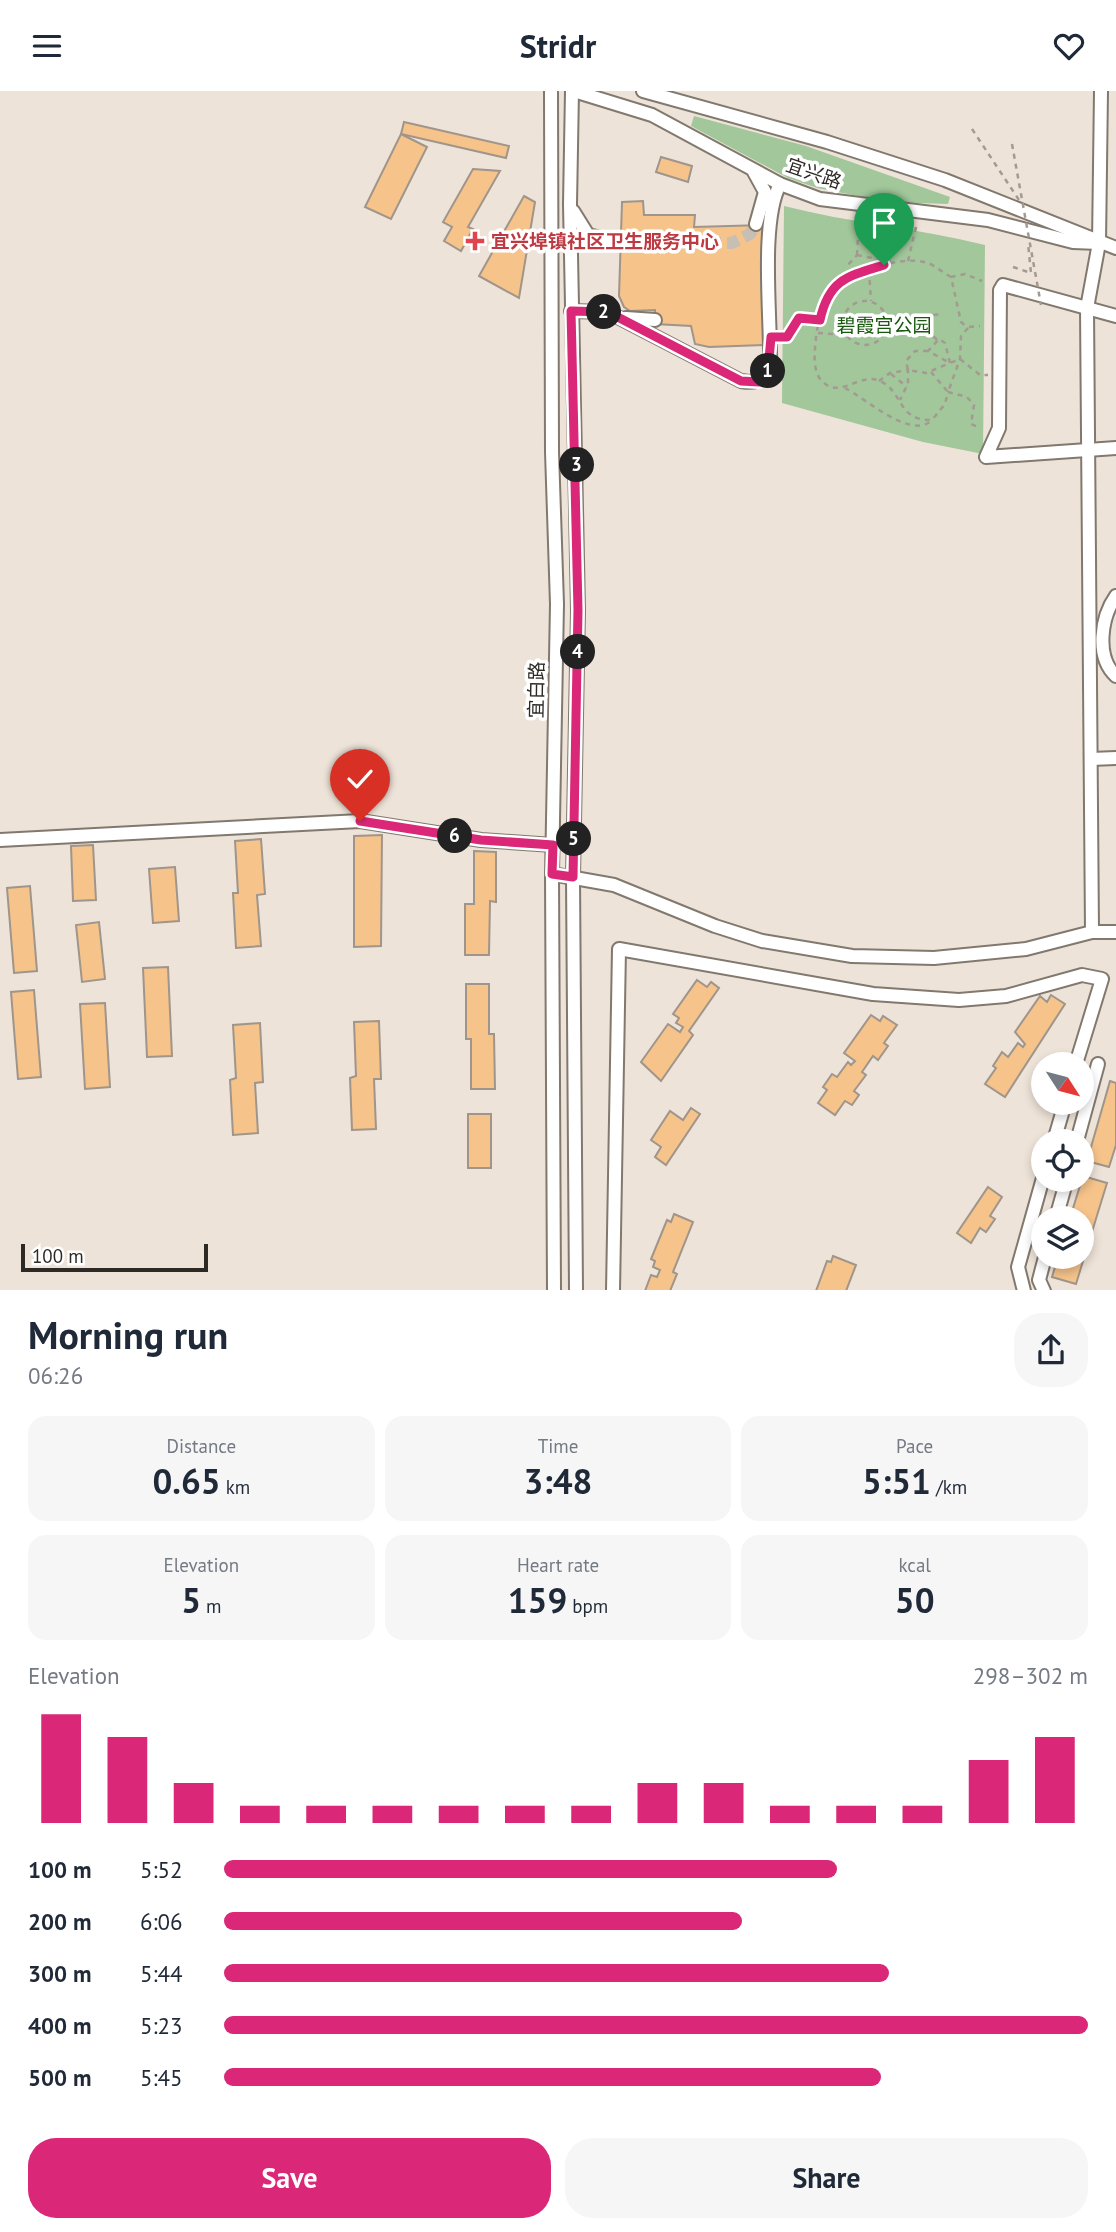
<!DOCTYPE html>
<html lang="en">
<head>
<meta charset="utf-8">
<style>
	body { margin:0; font-family:"PT Sans","Noto Sans SC",sans-serif; background:#f6f6f7; color:#1f2937; height:100vh; display:flex; flex-direction:column; font-size:26px; white-space:nowrap }
	* { box-sizing:border-box; margin:0 }
	p { font-size:23px; color:#747a83 }
	.icon { flex:none; width:38px; height:38px; fill:none; stroke:currentColor; stroke-width:2; stroke-linecap:round; stroke-linejoin:round }
	.map { position:relative; height:1199px; overflow:hidden }
	.details { display:flex; flex-direction:column; background:#fff; flex:1 }
	.details>* { flex:none }
	.needle { width:46px; rotate:126deg }
	.fabs { position:absolute; left:1031px; top:961px; display:grid; gap:14px }
	.fabs a { display:grid; place-items:center; width:63px; height:63px; border-radius:50%; background:#fff; box-shadow:0 4px 10px #0003; font-size:35px }
	.scale { position:absolute; left:21px; bottom:18px; width:187px; box-sizing:border-box; padding-left:7px; border:4px solid #2d2925; border-top:0; font-size:19px; line-height:24px; white-space:nowrap; color:#2d2925; -webkit-text-stroke:5px #fff; paint-order:stroke }
	.pin { position:absolute; display:grid; place-items:center; width:60px; height:60px; color:#fff; margin:-72px -30px; border-radius:50% 50% 50% 0; rotate:-45deg; box-shadow:0 0 7px #0007 }
	.pin .icon { rotate:45deg }
	.km { position:absolute; width:35px; height:35px; margin:-18px; border-radius:50%; background:#222; color:#fff; font-size:19px; line-height:35px; text-align:center }
	.round { display:grid; place-items:center; flex:none; width:74px; height:74px; border-radius:28px; background:#f6f6f7 }
	.headline { display:flex; align-items:center; justify-content:space-between; height:119px; padding:0 28px }
	h1 { font-size:38px; font-weight:800; line-height:52px }
	.figures { display:grid; grid-template-columns:repeat(3,1fr); gap:10px; height:119px; padding:7px 28px }
	.figures div { display:grid; align-content:center; border-radius:18px; background:#f6f6f7; text-align:center }
	.figures b { font-size:35px; font-weight:800 }
	.figures small { font-size:19px; font-weight:400 }
	.figures p { font-size:19px }
	.chart { height:196px; padding:14px 28px }
	.chart p { display:flex; justify-content:space-between }
	.chart svg { width:100%; height:126px; margin-top:7px; stroke:#db2777; stroke-width:6 }
	.button { display:flex; gap:14px; margin-top:auto; padding:14px 28px }
	.button a { flex:1; height:80px; border-radius:28px; background:#db2777; color:#fff; font-size:28px; font-weight:800; line-height:80px; text-align:center }
	.button a+a { background:#f6f6f7; color:#1f2937 }
	ul { padding:0 28px; list-style:none; font-size:23px }
	li { display:grid; grid-template-columns:112px 84px 1fr; align-items:center; height:52px }
	li i { height:18px; border-radius:9px; background:#db2777 }
	header { display:flex; justify-content:space-between; align-items:center; height:91px; padding:0 28px; background:#fff; font-size:32px; font-weight:800 }
	.map>svg:first-child { display:block }
	.green { fill:#a1c79b }
	.building { fill:#f6c38a; stroke:#9f958b; stroke-width:2 }
	.lines { fill:none; stroke-linecap:round; stroke-linejoin:round }
	.minor-tunnel { stroke:#c7beb4; stroke-width:12; stroke-dasharray:12 6; stroke-linecap:butt }
	.minor-casing { stroke:#81786e; stroke-width:16 }
	.path { stroke:#a39a92; stroke-width:2.5; stroke-dasharray:5 5; stroke-linecap:butt }
	.minor { stroke:#fff; stroke-width:12 }
	.path-bridge { stroke:#a39a92; stroke-width:2.5; stroke-dasharray:5 5; stroke-linecap:butt }
	.route-casing { stroke:#fff; stroke-width:14 }
	.route { stroke:#db2777; stroke-width:9 }
	.health-dot { fill:#e0444e; stroke:#fff; stroke-width:2.5 }
	.labels { text-anchor:middle; dominant-baseline:central; stroke-width:7; stroke-linejoin:round; paint-order:stroke }
	.street-label { font-size:19px; fill:#2d2925; stroke:#fff }
	.health-label { font-size:19px; font-weight:bold; fill:#be3a42; stroke:#fff; text-anchor:start }
	.park-label { font-size:19px; fill:#17580c; stroke:#fff }
</style>
</head>
<body>
<header><svg class="icon" aria-label="menu" viewBox="0 0 24 24"><path d="M4 6h16M4 12h16M4 18h16"/></svg>Stridr<svg class="icon" aria-label="heart" viewBox="0 0 24 24"><path d="M12 20l-8-8c-3-5 5-10 8-4 3-6 11-1 8 4z"/></svg></header>
<div class="map">
<svg width="1116" height="1200" viewBox="0 0 1116 1200">
	<rect width="100%" height="100%" fill="#eee3d8"/>
	<g class="green">
		<polygon points="694,25 806,55 950,106 948,113 889,111 817,97 788,87 691,35"/>
		<path d="M784,115C850,132 918,137 985,154L983,363L923,351L782,312Z"/>
	</g>
	<g class="building">
		<polygon points="404,31 509,55 506,67 401,43"/>
		<polygon points="401,43 427,56 391,128 365,116"/>
		<polygon points="661,66 692,75 688,91 656,81"/>
		<polygon points="473,78 500,80 468,136 473,138 461,160 444,150 452,136 443,131"/>
		<polygon points="524,105 535,111 519,207 479,185"/>
		<polygon points="643,110 644,124 695,124 694,136 766,134 765,254 709,256 695,253 691,235 655,233 655,219 630,220 624,216 619,205 622,111"/>
		<polygon points="382,744 381,855 354,856 354,745"/>
		<polygon points="261,748 265,803 257,804 261,855 236,857 233,802 238,802 235,750"/>
		<polygon points="93,754 96,809 73,810 71,755"/>
		<polygon points="474,760 496,761 496,811 490,810 489,864 465,864 465,813 474,813"/>
		<polygon points="175,776 179,830 153,832 149,778"/>
		<polygon points="30,795 37,880 14,882 7,797"/>
		<polygon points="99,831 105,888 82,891 76,834"/>
		<polygon points="168,876 172,965 147,966 143,877"/>
		<polygon points="697,889 707,896 711,891 719,897 689,940 693,944 661,990 641,971 668,933 680,941 683,936 676,932 679,927 673,923"/>
		<polygon points="466,893 489,893 489,943 494,943 495,998 471,998 471,948 466,948"/>
		<polygon points="34,899 41,986 18,988 11,901"/>
		<polygon points="1051,904 1065,913 1005,1006 985,993 996,977 993,975 1002,961 1008,966 1018,952 1023,956 1025,953 1015,941 1040,905 1047,911"/>
		<polygon points="105,912 110,996 85,998 80,913"/>
		<polygon points="871,924 880,930 883,925 897,934 884,952 888,955 878,969 873,965 862,981 866,984 854,1000 859,1004 852,1014 845,1010 835,1024 818,1012 827,999 823,996 832,983 837,986 848,971 851,974 855,970 844,962"/>
		<polygon points="379,930 381,988 374,988 376,1038 352,1039 350,987 356,985 354,931"/>
		<polygon points="260,932 263,991 255,992 258,1042 233,1044 230,989 236,987 233,934"/>
		<polygon points="1110,990 1116,992 1116,1054 1109,1076 1087,1070"/>
		<polygon points="691,1017 700,1023 666,1074 655,1066 661,1056 651,1049 670,1020 683,1029"/>
		<rect x="468" y="1023" width="23" height="54"/>
		<polygon points="1083,1085 1107,1092 1076,1193 1052,1186 1058,1166 1082,1166 1082,1127 1070,1127"/>
		<polygon points="988,1096 1002,1106 990,1125 995,1128 986,1141 980,1137 971,1152 957,1142"/>
		<polygon points="674,1123 693,1131 673,1181 677,1183 670,1200 645,1200 651,1184 657,1186 660,1179 653,1176 655,1170 651,1168 667,1129 671,1131"/>
		<polygon points="833,1165 856,1174 846,1200 816,1200 827,1170 831,1171"/>
	</g>
	<g class="lines">
		<polyline class="minor-tunnel" points="619,151 732,152 750,143 756,133"/>
		<defs>
			<g id="minor">
				<polyline points="551,0 552,361 557,513 552,783 554,1200"/>
				<polyline points="572,0 570,113 578,519 573,786 576,1200"/>
				<polyline points="574,0 652,24 780,93 820,108 988,129 1073,151 1099,152"/>
				<polyline points="643,0 827,51 945,89 1116,157"/>
				<polyline points="754,81 765,101 756,133"/>
				<polyline points="573,120 588,144 619,151"/>
				<path d="M571,220L608,221L741,290C759,293 767,289 770,270C771,225 760,131 780,93"/>
				<polyline points="1116,225 1003,194 1000,199 999,337 986,366 1116,357"/>
				<polyline points="626,227 655,229"/>
				<path d="M1116,505C1101,526 1095,566 1116,585"/>
				<polyline points="1091,668 1116,667"/>
				<polyline points="0,749 360,730 481,749 553,754"/>
				<polyline points="552,783 614,794 715,835 762,850 852,865 934,867 1026,858 1092,841 1116,841"/>
				<polyline points="1092,841 1087,217 1099,152 1101,0"/>
				<polyline points="1054,1050 1065,1012"/>
				<polyline points="1077,1050 1098,973"/>
				<polyline points="1056,1127 1067,1088"/>
				<polyline points="613,1200 619,858 873,903 959,909 1006,905 1082,884 1102,888 1076,973"/>
				<polyline points="1024,1200 1018,1176 1043,1087"/>
				<polyline points="1044,1200 1039,1189 1045,1166"/>
			</g>
		</defs>
		<use href="#minor" class="minor-casing"/>
		<g class="path">
			<polyline points="857,164 859,126"/>
			<polyline points="857,164 891,171"/>
			<polyline points="908,170 917,132"/>
			<polyline points="1013,176 1031,182 1028,152"/>
			<polyline points="869,179 871,210"/>
			<polyline points="850,183 848,174 857,164"/>
			<path d="M951,186C943,182 936,175 928,172C912,167 891,171 876,176C867,179 858,180 850,183C823,196 817,231 815,257C814,269 814,284 824,292C842,307 860,281 880,290C904,301 897,330 932,329L945,313L948,301L967,306L974,314L971,333L980,337"/>
			<circle cx="865" cy="232" r="22"/>
			<polyline points="969,236 980,235"/>
			<polyline points="818,242 846,244"/>
			<polyline points="782,246 791,243 799,227 819,229"/>
			<polyline points="937,249 928,240 929,230 934,224 941,223"/>
			<polyline points="928,260 915,260 906,270 908,279 926,282 950,272 945,252 939,248 928,260 950,272 960,268 980,284 988,284"/>
			<polyline points="931,281 948,301 960,268 961,245 968,237 961,231 951,186 965,183 982,190"/>
			<polyline points="891,283 907,296"/>
			<polyline points="879,290 890,282 908,279 908,292 900,309"/>
			<path d="M845,297C865,307 912,350 932,329"/>
		</g>
		<use href="#minor" class="minor"/>
		<g class="path-bridge">
			<polyline points="972,38 1019,109"/>
			<polyline points="1012,53 1041,214"/>
		</g>
	</g>
	<g class="lines">
		<defs>
			<path id="route" d="M360,730L481,749L553,754L552,783L573,786L578,519L571,220L608,221L741,290L759,291L768,280L771,246H787L799,227L820,229C829,188 848,185 884,174"/>
		</defs>
		<use href="#route" class="route-casing"/>
		<use href="#route" class="route"/>
	</g>
	<path class="health-dot" d="M471.5 139.5h7v7h7v7h-7v7h-7v-7h-7v-7h7z"/>
	<g class="labels">
		<g class="street-label">
			<text transform="translate(814 82) rotate(19)">宜兴路</text>
			<text transform="translate(536 599) rotate(-89)">宜白路</text>
		</g>
		<g class="health-label">
			<text x="491" y="150">宜兴埠镇社区卫生服务中心</text>
		</g>
		<g class="park-label">
			<text x="884" y="234">碧霞宫公园</text>
		</g>
	</g>
</svg>
<div class="fabs">
<a><svg class="needle" viewBox="-14 -14 28 28"><path d="M0-13l5 13h-10z" fill="#e53935"/><path d="M0 13l5-13h-10z" fill="#747a83"/></svg></a>
<a><svg class="icon" aria-label="locate" viewBox="0 0 24 24"><circle cx="12" cy="12" r="6"/><path d="M12 2v4M12 18v4M2 12h4M18 12h4"/></svg></a>
<a><svg class="icon" aria-label="layers" viewBox="0 0 24 24"><path d="M12 4l9 5-9 5-9-5zM3 14l9 5 9-5"/></svg></a>
</div>
<div class="scale">100 m</div>
<div class="pin" style="left:884px;top:174px;background:#1e9e55"><svg class="icon" aria-label="arrive" viewBox="0 0 24 24"><path d="M6 21V4h12l-3 4 3 4H6"/></svg></div>
<div class="pin" style="left:360px;top:730px;background:#d93025"><svg class="icon" aria-label="check" viewBox="0 0 24 24"><path d="M5 12l5 5 9-10"/></svg></div>
<b class="km" style="left:768px;top:280px">1</b>
<b class="km" style="left:604px;top:221px">2</b>
<b class="km" style="left:577px;top:374px">3</b>
<b class="km" style="left:578px;top:561px">4</b>
<b class="km" style="left:574px;top:748px">5</b>
<b class="km" style="left:455px;top:745px">6</b>
</div>
<section class="details">
<div class="headline"><div><h1>Morning run</h1><p>06:26</p></div><a class="round"><svg class="icon" aria-label="share" viewBox="0 0 24 24"><path d="M12 15V3M7 8l5-5 5 5M5 13v7h14v-7"/></svg></a></div>
<div class="figures">
<div><p>Distance</p><b>0.65<small> km</small></b></div>
<div><p>Time</p><b>3:48</b></div>
<div><p>Pace</p><b>5:51<small> /km</small></b></div>
</div>
<div class="figures">
<div><p>Elevation</p><b>5<small> m</small></b></div>
<div><p>Heart rate</p><b>159<small> bpm</small></b></div>
<div><p>kcal</p><b>50</b></div>
</div>
<div class="chart"><p><span>Elevation</span>298–302 m</p>
<svg viewBox="0 0 160 44" preserveAspectRatio="none"><path d="M5 44V6M15 44V14M25 44V30M35 44V38M45 44V38M55 44V38M65 44V38M75 44V38M85 44V38M95 44V30M105 44V30M115 44V38M125 44V38M135 44V38M145 44V22M155 44V14"/></svg>
</div>
<ul>
<li><b>100 m</b>5:52<i style="width:71%"></i></li>
<li><b>200 m</b>6:06<i style="width:60%"></i></li>
<li><b>300 m</b>5:44<i style="width:77%"></i></li>
<li><b>400 m</b>5:23<i style="width:100%"></i></li>
<li><b>500 m</b>5:45<i style="width:76%"></i></li>
</ul>
<div class="button"><a>Save</a><a>Share</a></div>
</section>
</body>
</html>
